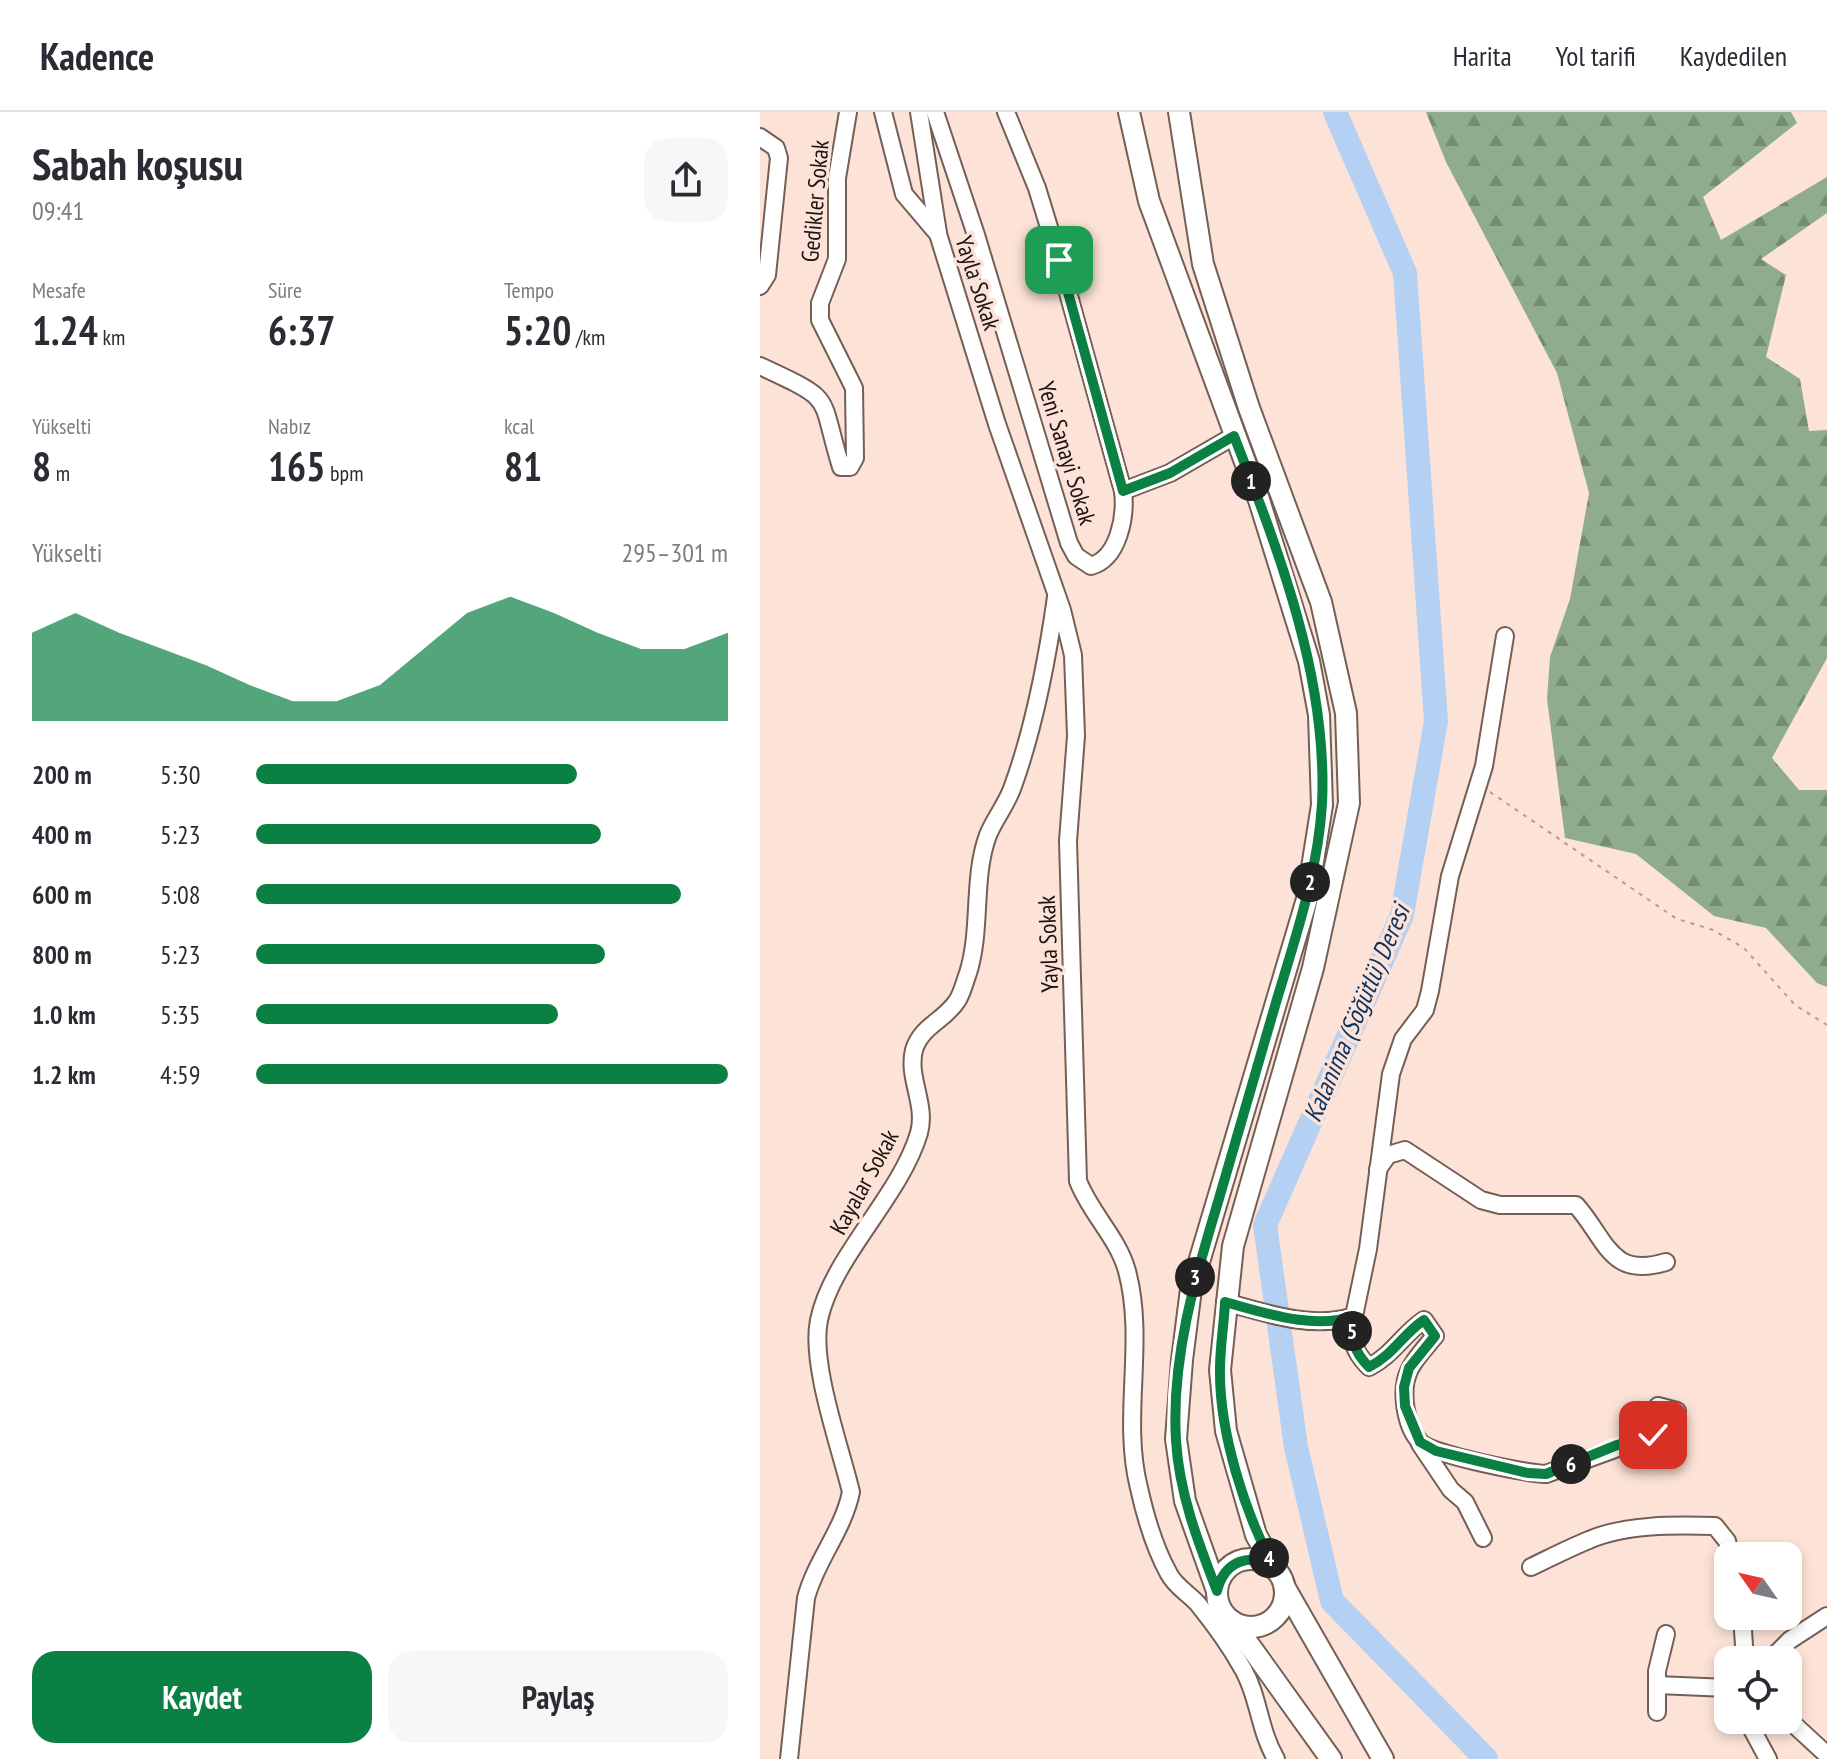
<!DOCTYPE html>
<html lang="tr">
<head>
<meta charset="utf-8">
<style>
	body { margin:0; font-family:"PT Sans Narrow",sans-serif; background:#f7f7f7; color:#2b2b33; height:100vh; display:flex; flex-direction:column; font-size:30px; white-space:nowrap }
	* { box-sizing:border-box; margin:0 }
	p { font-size:26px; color:#7c7c81 }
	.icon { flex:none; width:44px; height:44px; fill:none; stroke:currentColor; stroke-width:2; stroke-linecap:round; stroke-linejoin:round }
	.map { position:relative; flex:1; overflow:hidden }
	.panel { display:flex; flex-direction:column; background:#fff; width:760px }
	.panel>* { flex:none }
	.needle { width:52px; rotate:304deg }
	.controls { position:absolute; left:954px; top:1430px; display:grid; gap:16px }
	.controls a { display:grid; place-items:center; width:88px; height:88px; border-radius:16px; background:#fff; box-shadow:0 4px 12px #0003; font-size:40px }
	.pin { position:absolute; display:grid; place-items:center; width:68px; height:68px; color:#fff; margin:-34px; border-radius:16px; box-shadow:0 4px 12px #0006 }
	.km { position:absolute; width:40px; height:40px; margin:-20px; border-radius:50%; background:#222; color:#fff; font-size:22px; line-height:40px; text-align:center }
	.round { display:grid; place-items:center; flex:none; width:84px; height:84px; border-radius:24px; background:#f7f7f7 }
	.headline { display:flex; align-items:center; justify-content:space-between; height:136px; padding:0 32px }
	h1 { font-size:44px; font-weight:700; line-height:60px }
	.metrics { display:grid; grid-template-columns:repeat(3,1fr); gap:12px; height:136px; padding:8px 32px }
	.metrics div { display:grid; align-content:center }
	.metrics b { font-size:40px; font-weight:700 }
	.metrics small { font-size:22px; font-weight:400 }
	.metrics p { font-size:22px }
	.chart { height:224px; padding:16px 32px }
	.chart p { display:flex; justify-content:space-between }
	.chart svg { width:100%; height:144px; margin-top:8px; fill:#0b8043; opacity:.7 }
	.action { display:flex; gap:16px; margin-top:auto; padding:16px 32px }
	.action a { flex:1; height:92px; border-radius:24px; background:#0b8043; color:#fff; font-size:32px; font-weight:700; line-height:92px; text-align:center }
	.action a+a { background:#f7f7f7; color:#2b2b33 }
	ul { padding:0 32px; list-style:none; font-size:26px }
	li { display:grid; grid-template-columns:128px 96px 1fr; align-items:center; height:60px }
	li i { height:20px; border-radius:10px; background:#0b8043 }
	header { display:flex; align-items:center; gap:48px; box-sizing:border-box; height:112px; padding:0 40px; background:#fff; border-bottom:2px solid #e1e1e2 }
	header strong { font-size:38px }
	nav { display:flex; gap:44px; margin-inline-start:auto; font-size:28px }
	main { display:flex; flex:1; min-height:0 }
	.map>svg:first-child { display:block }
	.forest { fill:url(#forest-firs) }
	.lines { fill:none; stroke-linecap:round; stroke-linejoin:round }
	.river { stroke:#b4d1f4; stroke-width:24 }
	.minor-casing { stroke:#745f55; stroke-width:20 }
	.major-casing { stroke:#745f55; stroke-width:24 }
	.path { stroke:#b19d93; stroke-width:2; stroke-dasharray:4 6; stroke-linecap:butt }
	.minor { stroke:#fff; stroke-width:16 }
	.major { stroke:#fff; stroke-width:20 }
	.route-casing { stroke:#fff; stroke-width:16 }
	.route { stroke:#0b8043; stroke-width:10 }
	.labels { text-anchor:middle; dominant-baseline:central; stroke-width:7; stroke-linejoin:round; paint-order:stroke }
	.street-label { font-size:24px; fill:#1c1410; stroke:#fde3d7 }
	.water-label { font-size:26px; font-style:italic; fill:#0b325e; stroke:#fde3d7 }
</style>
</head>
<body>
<header>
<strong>Kadence</strong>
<nav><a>Harita</a><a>Yol tarifi</a><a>Kaydedilen</a></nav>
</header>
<main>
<section class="panel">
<div class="headline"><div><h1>Sabah koşusu</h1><p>09:41</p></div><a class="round"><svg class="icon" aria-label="share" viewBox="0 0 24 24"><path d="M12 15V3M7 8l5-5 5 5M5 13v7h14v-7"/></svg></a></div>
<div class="metrics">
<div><p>Mesafe</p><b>1.24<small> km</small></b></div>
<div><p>Süre</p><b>6:37</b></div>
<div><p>Tempo</p><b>5:20<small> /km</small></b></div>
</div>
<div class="metrics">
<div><p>Yükselti</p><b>8<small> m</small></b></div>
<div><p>Nabız</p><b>165<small> bpm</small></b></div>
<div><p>kcal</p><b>81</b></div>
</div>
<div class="chart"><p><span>Yükselti</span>295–301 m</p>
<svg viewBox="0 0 160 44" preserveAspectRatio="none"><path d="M0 44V17L10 11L20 17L30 22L40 27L50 33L60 38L70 38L80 33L90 22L100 11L110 6L120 11L130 17L140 22L150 22L160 17V44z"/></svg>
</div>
<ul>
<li><b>200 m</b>5:30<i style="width:68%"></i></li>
<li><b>400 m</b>5:23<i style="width:73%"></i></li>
<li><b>600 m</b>5:08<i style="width:90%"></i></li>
<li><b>800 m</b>5:23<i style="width:74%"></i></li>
<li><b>1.0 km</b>5:35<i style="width:64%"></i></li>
<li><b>1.2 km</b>4:59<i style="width:100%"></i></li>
</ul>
<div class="action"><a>Kaydet</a><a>Paylaş</a></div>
</section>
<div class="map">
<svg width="1067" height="1647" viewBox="0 0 1067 1647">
	<defs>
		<pattern id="forest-firs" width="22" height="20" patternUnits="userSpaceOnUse" patternTransform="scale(2)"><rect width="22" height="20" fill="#8fad8c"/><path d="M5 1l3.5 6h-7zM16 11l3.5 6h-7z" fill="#748c71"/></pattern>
	</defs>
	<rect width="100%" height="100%" fill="#fde3d7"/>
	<polygon class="forest" points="666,0 1031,0 1037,11 943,85 961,128 1067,65 1067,101 1001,147 1026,163 1006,245 1040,267 1049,319 1067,318 1067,546 1012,646 1039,678 1067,678 1067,875 1057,871 1006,816 954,804 876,742 805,726 787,587 790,545 810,487 829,381 797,261 686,50"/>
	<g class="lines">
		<polyline class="river" points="575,0 645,161 676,609 642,803 505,1113 536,1335 572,1489 726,1647"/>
		<defs>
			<g id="minor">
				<path d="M123,0L144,82L178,122L237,312L302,498L313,543L316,624L308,729L318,1069C331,1102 358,1126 367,1159C386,1230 361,1305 379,1376C385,1403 395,1437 409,1462C415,1474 429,1482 438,1492C455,1513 470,1534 483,1557C499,1585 499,1618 516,1647"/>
				<polyline points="159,0 178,121"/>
				<path d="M175,0L216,123L309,431L316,444L331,454C359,446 366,404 363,379L299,148L277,76L246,0"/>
				<polyline points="0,25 16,36 19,46 7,163 0,174"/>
				<path d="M0,254C77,290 58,280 81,355H90L95,346L94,276L60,208V191L77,147V66L88,0"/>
				<polyline points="363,379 410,361 474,324"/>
				<path d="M618,1057L628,1043L645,1038L721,1088L740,1093H816C847,1128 850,1167 906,1150"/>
				<path d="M465,1190C505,1201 554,1218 594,1204L608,1137L631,962L643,927L665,898L670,879L690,764L724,654L745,524"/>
				<path d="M594,1204C590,1227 593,1239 609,1255C632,1244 643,1222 664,1208L675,1224C666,1235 654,1247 649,1259C640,1278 645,1314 660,1330C672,1343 766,1361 786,1362L910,1317L917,1299L898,1294"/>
				<polyline points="660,1332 691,1378 705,1390 723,1426"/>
				<path d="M771,1455C790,1446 809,1436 829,1428C866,1412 915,1413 955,1414L967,1429L971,1444"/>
				<polyline points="982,1504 985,1548"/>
				<polyline points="1010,1548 1030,1528 1067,1504"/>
				<polyline points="897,1573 968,1576"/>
				<polyline points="897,1600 897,1559 906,1522"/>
				<polyline points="1028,1607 1067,1643"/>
				<polyline points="987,1608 1008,1647"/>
				<path d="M29,1647L46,1486C56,1448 83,1419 91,1380C80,1334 50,1252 59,1208C72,1145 140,1085 159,1021C167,992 147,966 154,938C161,914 184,909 197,889C202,882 205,869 208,861C222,817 212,766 228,723C235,706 247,692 253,674C275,613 287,549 296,485"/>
			</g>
			<g id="major">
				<polyline points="369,0 389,89 499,388 549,549 559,603 562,693 547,787 431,1177 422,1248 416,1327 425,1389 457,1479"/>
				<polyline points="419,0 443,152 489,296 561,490 586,601 589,691 553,856 473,1134 460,1258 466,1319 496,1423 515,1457"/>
				<circle cx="491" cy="1481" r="34"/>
				<polyline points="525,1476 623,1647"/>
				<polyline points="472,1509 571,1647"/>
			</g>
		</defs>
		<use href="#minor" class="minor-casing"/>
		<use href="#major" class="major-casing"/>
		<polyline class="path" points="730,680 917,807 953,818 984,836 1035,893 1067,913"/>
		<use href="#minor" class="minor"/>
		<use href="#major" class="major"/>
	</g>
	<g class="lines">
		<defs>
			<path id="route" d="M299,148L363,379L410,361L474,324C519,440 568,566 562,692C558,759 536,824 517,887C497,955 478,1023 458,1090C435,1166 411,1247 416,1328C419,1381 438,1430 457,1479C464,1450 490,1438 515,1457C485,1402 459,1320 460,1257C460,1235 464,1212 465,1190C505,1201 554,1218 594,1204C591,1227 593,1239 609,1255C632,1244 643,1222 664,1208L675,1224L649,1256L644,1275L645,1294L660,1330L676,1339L768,1361L786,1362L857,1333L893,1323"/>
		</defs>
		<use href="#route" class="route-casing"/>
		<use href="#route" class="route"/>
	</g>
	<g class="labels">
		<g class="street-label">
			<text transform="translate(55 89) rotate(-85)">Gedikler Sokak</text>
			<text transform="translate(218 171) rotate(72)">Yayla Sokak</text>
			<text transform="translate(307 341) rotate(73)">Yeni Sanayi Sokak</text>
			<text transform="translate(288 832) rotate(-92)">Yayla Sokak</text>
			<text transform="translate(104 1070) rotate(-61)">Kayalar Sokak</text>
		</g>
		<g class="water-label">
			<text transform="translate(596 901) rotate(-67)">Kalanima (Söğütlü) Deresi</text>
		</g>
	</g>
</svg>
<div class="controls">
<a><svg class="needle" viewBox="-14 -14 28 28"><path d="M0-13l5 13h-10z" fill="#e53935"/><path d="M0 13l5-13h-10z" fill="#7c7c81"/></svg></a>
<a><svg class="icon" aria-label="locate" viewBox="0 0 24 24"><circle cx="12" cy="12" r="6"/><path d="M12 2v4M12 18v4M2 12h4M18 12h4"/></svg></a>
</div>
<div class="pin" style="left:299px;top:148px;background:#1e9e55"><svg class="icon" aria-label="arrive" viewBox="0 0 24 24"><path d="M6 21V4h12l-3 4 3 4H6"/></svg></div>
<div class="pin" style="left:893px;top:1323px;background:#d93025"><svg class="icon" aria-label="check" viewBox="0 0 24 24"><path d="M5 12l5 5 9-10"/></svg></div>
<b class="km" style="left:491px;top:369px">1</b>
<b class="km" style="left:550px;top:770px">2</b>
<b class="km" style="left:435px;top:1165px">3</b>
<b class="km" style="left:509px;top:1446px">4</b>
<b class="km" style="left:592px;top:1219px">5</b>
<b class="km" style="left:811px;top:1352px">6</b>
</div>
</main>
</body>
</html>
